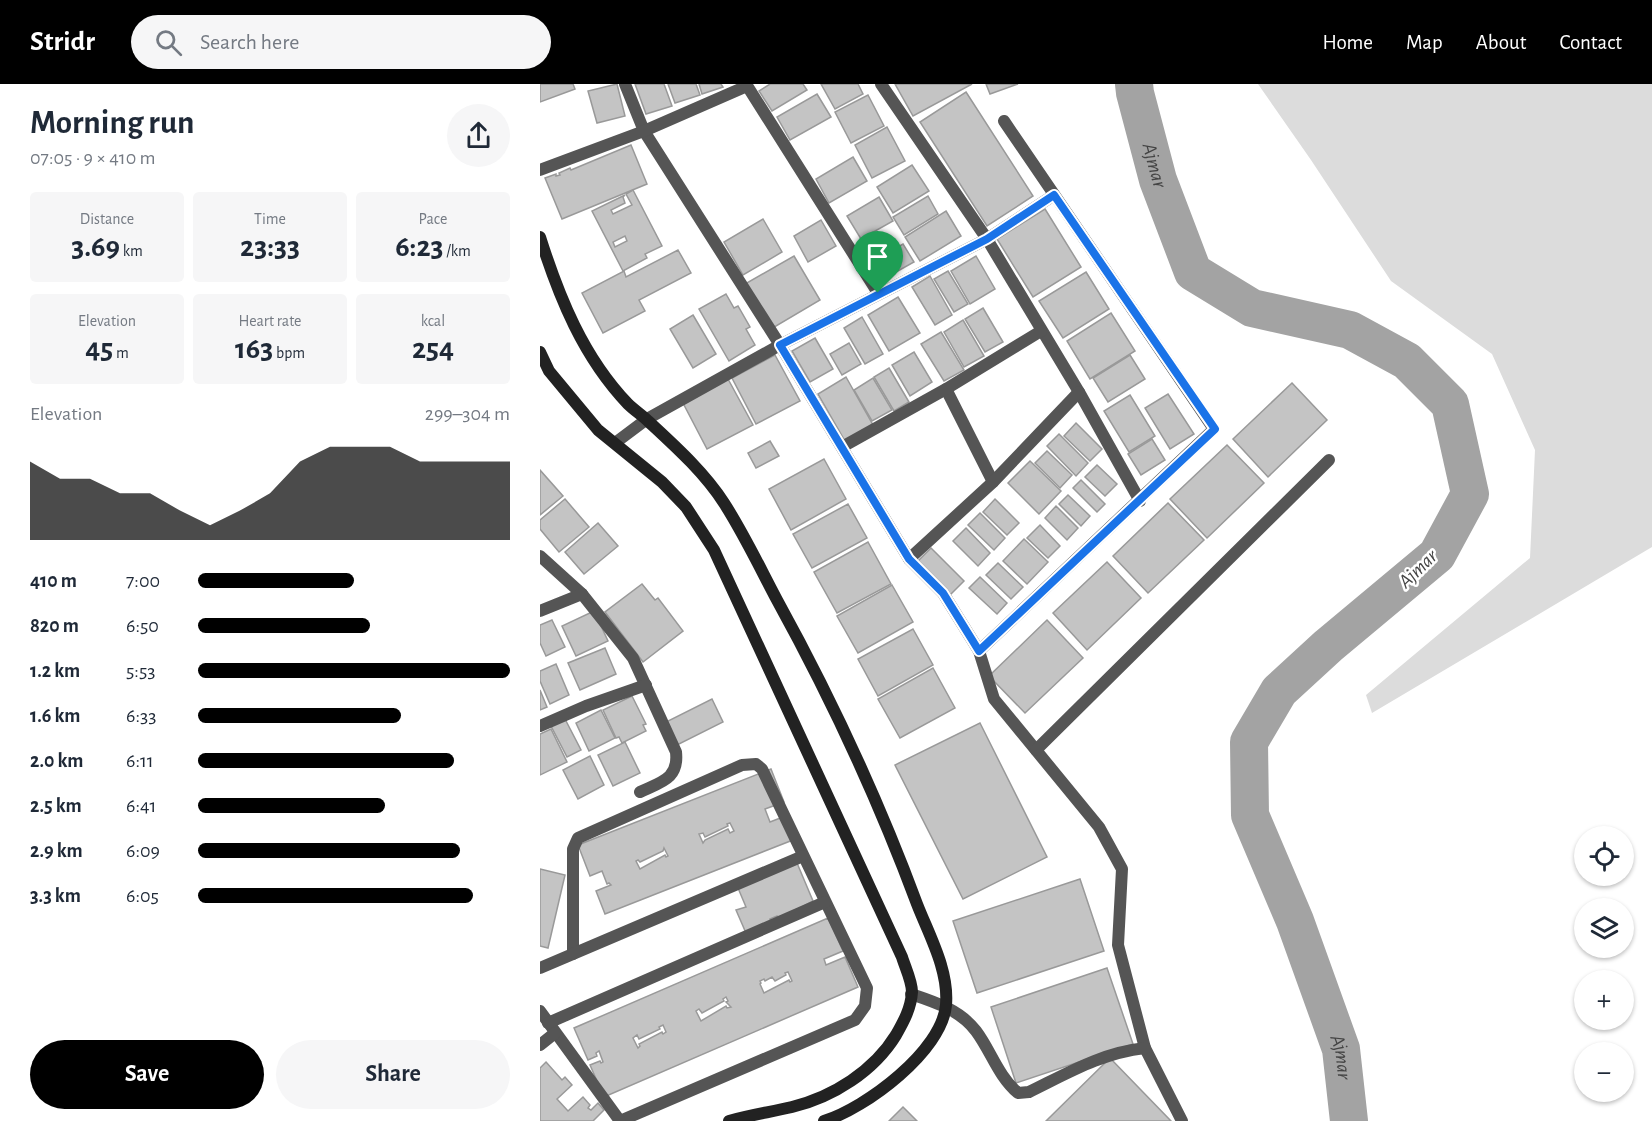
<!DOCTYPE html>
<html lang="en">
<head>
<meta charset="utf-8">
<style>
	body { margin:0; font-family:"Alegreya Sans",sans-serif; background:#f6f6f7; color:#1f2937; height:100vh; display:flex; flex-direction:column; font-size:22px; white-space:nowrap }
	* { box-sizing:border-box; margin:0 }
	p { font-size:20px; color:#747a83 }
	.icon { flex:none; width:33px; height:33px; fill:none; stroke:currentColor; stroke-width:2; stroke-linecap:round; stroke-linejoin:round }
	.map { position:relative; flex:1; overflow:hidden }
	.panel { display:flex; flex-direction:column; background:#fff; width:540px }
	.panel>* { flex:none }
	.tools { position:absolute; left:1034px; top:742px; display:grid; gap:12px }
	.tools a { display:grid; place-items:center; width:60px; height:60px; border-radius:50%; background:#fff; box-shadow:0 2px 4px #0004; font-size:30px }
	.pin { position:absolute; display:grid; place-items:center; width:51px; height:51px; color:#fff; margin:-62px -26px; border-radius:50% 50% 50% 0; rotate:-45deg; box-shadow:0 0 6px #0007 }
	.pin .icon { rotate:45deg }
	.round { display:grid; place-items:center; flex:none; width:63px; height:63px; border-radius:32px; background:#f6f6f7 }
	.summary { display:flex; align-items:center; justify-content:space-between; height:102px; padding:0 30px }
	h1 { font-size:33px; font-weight:700; line-height:45px }
	.metrics { display:grid; grid-template-columns:repeat(3,1fr); gap:9px; height:102px; padding:6px 30px }
	.metrics div { display:grid; align-content:center; border-radius:6px; background:#f6f6f7; text-align:center }
	.metrics b { font-size:30px; font-weight:700 }
	.metrics small { font-size:16px; font-weight:400 }
	.metrics p { font-size:16px }
	.chart { height:168px; padding:12px 30px }
	.chart p { display:flex; justify-content:space-between }
	.chart svg { width:100%; height:108px; margin-top:6px; fill:#000; opacity:.7 }
	.cta { display:flex; gap:12px; margin-top:auto; padding:12px 30px }
	.cta a { flex:1; height:69px; border-radius:36px; background:#000; color:#fff; font-size:24px; font-weight:700; line-height:69px; text-align:center }
	.cta a+a { background:#f6f6f7; color:#1f2937 }
	ul { padding:0 30px; list-style:none; font-size:20px }
	li { display:grid; grid-template-columns:96px 72px 1fr; align-items:center; height:45px }
	li i { height:15px; border-radius:8px; background:#000 }
	header { display:flex; align-items:center; gap:36px; box-sizing:border-box; height:84px; padding:0 30px; background:#000; color:#fff }
	header strong { font-size:28px }
	nav { display:flex; gap:33px; margin-inline-start:auto; font-size:21px }
	.search { width:420px; height:54px; background:#f6f6f7; display:flex; align-items:center; gap:15px; box-sizing:border-box; padding:0 21px; border-radius:33px; color:#747a83; font-size:22px }
	main { display:flex; flex:1; min-height:0 }
	.map>svg:first-child { display:block }
	.green { fill:#dcdcdc }
	.lines { fill:none; stroke-linecap:round; stroke-linejoin:round }
	.river { stroke:#a3a3a3; stroke-width:38 }
	.building { fill:#c4c4c4; stroke:#999; stroke-width:1.5; fill-rule:evenodd }
	.street { stroke:#555; stroke-width:12 }
	.secondary { stroke:#222; stroke-width:12 }
	.route-casing { stroke:#fff; stroke-width:12 }
	.route { stroke:#1a73e8; stroke-width:8 }
	.labels { text-anchor:middle; dominant-baseline:central; stroke-width:5; stroke-linejoin:round; paint-order:stroke }
	.water-label { font-size:20px; font-style:italic; fill:#444; stroke:#fff }
</style>
</head>
<body>
<header>
<strong>Stridr</strong>
<div class="search"><svg class="icon" aria-label="search" viewBox="0 0 24 24"><circle cx="10" cy="10" r="6"/><path d="M15 15l6 6"/></svg>Search here</div>
<nav><a>Home</a><a>Map</a><a>About</a><a>Contact</a></nav>
</header>
<main>
<section class="panel">
<div class="summary"><div><h1>Morning run</h1><p>07:05 · 9 × 410 m</p></div><a class="round"><svg class="icon" aria-label="share" viewBox="0 0 24 24"><path d="M12 15V3M7 8l5-5 5 5M5 13v7h14v-7"/></svg></a></div>
<div class="metrics">
<div><p>Distance</p><b>3.69<small> km</small></b></div>
<div><p>Time</p><b>23:33</b></div>
<div><p>Pace</p><b>6:23<small> /km</small></b></div>
</div>
<div class="metrics">
<div><p>Elevation</p><b>45<small> m</small></b></div>
<div><p>Heart rate</p><b>163<small> bpm</small></b></div>
<div><p>kcal</p><b>254</b></div>
</div>
<div class="chart"><p><span>Elevation</span>299–304 m</p>
<svg viewBox="0 0 160 44" preserveAspectRatio="none"><path d="M0 44V12L10 19L20 19L30 25L40 25L50 32L60 38L70 32L80 25L90 12L100 6L110 6L120 6L130 12L140 12L150 12L160 12V44z"/></svg>
</div>
<ul>
<li><b>410 m</b>7:00<i style="width:50%"></i></li>
<li><b>820 m</b>6:50<i style="width:55%"></i></li>
<li><b>1.2 km</b>5:53<i style="width:100%"></i></li>
<li><b>1.6 km</b>6:33<i style="width:65%"></i></li>
<li><b>2.0 km</b>6:11<i style="width:82%"></i></li>
<li><b>2.5 km</b>6:41<i style="width:60%"></i></li>
<li><b>2.9 km</b>6:09<i style="width:84%"></i></li>
<li><b>3.3 km</b>6:05<i style="width:88%"></i></li>
</ul>
<div class="cta"><a>Save</a><a>Share</a></div>
</section>
<div class="map">
<svg width="1112" height="1037" viewBox="0 0 1112 1037">
	<rect width="100%" height="100%" fill="#fff"/>
	<polygon class="green" points="718,0 1112,0 1112,463 832,629 826,611 990,474 995,366 952,270 851,197 771,76"/>
	<g class="lines">
		<path class="river" id="s1" d="M594,0L595,9L618,96L653,188L712,224L810,246L867,277L910,320L930,410L897,471L788,562L739,607L709,658L710,731L755,837L801,965L809,1037"/>
	</g>
	<g class="building">
		<polygon points="0,0 33,0 35,5 0,18"/>
		<polygon points="77,0 85,32 57,39 48,7"/>
		<polygon points="95,0 124,0 132,22 106,30"/>
		<polygon points="128,0 156,0 160,11 135,19"/>
		<polygon points="159,0 181,0 183,3 162,10"/>
		<polygon points="230,0 263,0 267,6 232,27 219,7"/>
		<polygon points="281,0 318,0 323,10 295,25"/>
		<polygon points="355,0 432,0 373,32"/>
		<polygon points="446,0 478,0 450,10"/>
		<polygon points="426,8 493,112 447,142 380,38"/>
		<polygon points="277,10 291,33 250,56 237,33"/>
		<polygon points="328,11 344,42 311,59 295,28"/>
		<polygon points="347,43 365,77 332,94 315,61"/>
		<polygon points="91,61 107,100 22,135 5,94 16,90 16,92 20,91 19,89 30,84 31,86"/>
		<polygon points="313,73 327,97 289,119 276,95"/>
		<polygon points="372,81 389,107 353,129 337,103"/>
		<path d="M93,106L122,162L105,170L107,174L83,187L52,127L85,111L83,113L85,119L71,126L73,130L92,121L86,110ZM85,152L87,157L75,163L73,158Z"/>
		<polygon points="388,112 398,130 364,151 353,133"/>
		<polygon points="339,113 353,137 321,155 307,132"/>
		<polygon points="505,125 541,183 493,213 457,155"/>
		<polygon points="406,127 421,152 380,177 365,153"/>
		<polygon points="223,135 242,168 203,191 184,158"/>
		<polygon points="281,136 296,162 268,178 254,152"/>
		<polygon points="363,160 374,178 349,192 338,174"/>
		<polygon points="138,166 151,189 99,216 105,227 63,249 42,209 84,187 86,193"/>
		<polygon points="254,172 280,216 231,245 205,200"/>
		<polygon points="436,172 455,205 430,220 411,187"/>
		<polygon points="408,187 428,220 414,228 394,195"/>
		<polygon points="546,188 569,225 523,254 499,217"/>
		<polygon points="390,192 412,231 395,241 372,203"/>
		<polygon points="186,210 194,224 198,222 210,243 206,245 215,261 189,277 159,225"/>
		<polygon points="358,213 380,249 349,267 328,231"/>
		<polygon points="443,224 463,258 445,268 425,235"/>
		<polygon points="571,229 595,267 550,295 527,257"/>
		<polygon points="153,231 176,270 153,284 130,245"/>
		<polygon points="322,233 343,270 325,280 304,244"/>
		<polygon points="423,236 444,272 424,283 404,248"/>
		<polygon points="401,248 424,286 404,297 381,260"/>
		<polygon points="275,254 293,285 270,298 252,267"/>
		<polygon points="309,259 321,280 302,291 290,270"/>
		<polygon points="374,268 392,298 370,312 352,281"/>
		<polygon points="235,271 260,317 216,340 192,294"/>
		<polygon points="590,271 605,295 568,318 553,294"/>
		<polygon points="349,284 369,318 354,327 334,293"/>
		<polygon points="306,293 333,341 305,357 278,310"/>
		<polygon points="333,294 352,326 332,337 314,306"/>
		<polygon points="188,295 213,341 167,365 143,319"/>
		<polygon points="752,299 787,336 728,393 693,355"/>
		<polygon points="628,310 654,350 630,365 605,324"/>
		<polygon points="590,311 615,352 589,368 564,327"/>
		<polygon points="536,339 562,365 550,377 524,352"/>
		<polygon points="519,350 548,379 536,392 507,362"/>
		<polygon points="612,355 625,376 601,391 588,370"/>
		<polygon points="230,357 239,372 216,384 208,369"/>
		<polygon points="687,361 724,399 667,454 630,415"/>
		<polygon points="507,367 532,391 520,404 495,379"/>
		<polygon points="284,375 306,415 251,446 229,405"/>
		<polygon points="490,377 521,407 499,430 468,399"/>
		<polygon points="557,381 577,400 565,412 545,393"/>
		<polygon points="0,386 23,412 0,431"/>
		<polygon points="541,396 565,420 557,428 533,404"/>
		<polygon points="528,411 550,432 541,442 519,420"/>
		<polygon points="25,415 49,443 19,468 0,445 0,436"/>
		<polygon points="455,415 479,439 467,451 443,428"/>
		<polygon points="628,419 664,456 608,509 573,472"/>
		<polygon points="308,420 327,454 272,484 253,450"/>
		<polygon points="516,422 538,444 527,456 505,434"/>
		<polygon points="440,429 465,454 454,466 428,441"/>
		<polygon points="58,439 78,462 44,490 25,468"/>
		<polygon points="500,441 520,462 508,474 487,454"/>
		<polygon points="426,444 450,469 438,482 413,457"/>
		<polygon points="484,455 508,478 487,500 463,477"/>
		<polygon points="328,458 351,500 297,529 274,488"/>
		<polygon points="391,464 424,497 409,512 376,479"/>
		<polygon points="567,478 601,514 547,566 513,529"/>
		<polygon points="458,479 483,503 471,515 446,491"/>
		<polygon points="440,493 467,519 457,530 429,504"/>
		<polygon points="102,500 115,516 118,514 143,547 103,578 65,528"/>
		<polygon points="352,501 373,538 318,569 297,532"/>
		<polygon points="54,527 68,557 36,572 22,542"/>
		<polygon points="12,536 25,563 6,572 0,559 0,541"/>
		<polygon points="507,536 543,574 485,629 449,592"/>
		<polygon points="373,545 393,581 338,612 318,575"/>
		<polygon points="65,564 76,590 40,606 28,579"/>
		<polygon points="16,580 29,611 10,620 0,597 0,587"/>
		<polygon points="393,584 415,624 360,654 338,615"/>
		<polygon points="0,606 7,623 0,626"/>
		<polygon points="92,612 106,640 103,641 106,647 82,659 79,653 76,654 63,626"/>
		<polygon points="172,615 183,638 137,661 126,638"/>
		<polygon points="61,626 75,654 49,667 36,639"/>
		<polygon points="25,635 41,666 27,673 11,642"/>
		<polygon points="440,639 507,773 423,815 355,681"/>
		<polygon points="11,645 27,678 0,691 0,650"/>
		<polygon points="85,658 100,689 73,702 58,671"/>
		<polygon points="50,672 64,701 38,715 23,686"/>
		<path d="M231,685L244,718L225,725L230,738L248,731L258,754L65,830L56,807L71,801L69,799L67,800L62,787L50,792L38,761ZM190,739L194,747L190,749L188,745L165,756L163,759L159,750L163,749L165,753L188,742L187,740ZM124,764L128,772L126,773L125,771L100,785L96,777L98,776L100,778L123,767Z"/>
		<polygon points="257,779 273,817 238,836 237,832 230,835 231,838 206,849 196,826 206,823 198,804"/>
		<polygon points="0,785 25,791 8,864 0,862"/>
		<polygon points="540,795 564,867 437,909 413,837"/>
		<path d="M288,834L303,867L284,875L286,881L305,873L318,903L64,1013L50,981L60,977L61,979L63,978L59,967L56,969L57,972L48,976L34,944ZM248,888L252,897L250,898L249,896L224,909L220,900L221,899L220,897L224,895L225,897L232,893L235,897L246,891L245,889ZM186,913L188,917L186,918L191,923L187,924L186,922L161,937L156,927L159,925L162,929L184,917L183,915ZM123,941L126,948L123,950L122,948L99,960L100,962L98,964L93,954L97,951L99,955L120,945L119,943Z"/>
		<polygon points="567,884 593,960 476,999 451,923"/>
		<polygon points="570,974 631,1037 506,1037"/>
		<polygon points="6,978 22,996 25,993 32,1001 17,1015 28,1027 43,1013 50,1021 48,1024 51,1026 58,1019 64,1026 53,1037 0,1037 0,984"/>
		<polygon points="363,1023 377,1037 349,1037"/>
	</g>
	<g class="lines">
		<g class="street">
			<polyline points="85,0 104,47 240,261 369,475 403,509 439,567 454,615 559,743 582,785 578,861 605,964 642,1037"/>
			<polyline points="206,0 338,209"/>
			<polyline points="341,0 447,155 539,308 600,417"/>
			<polyline points="0,86 104,47 207,2"/>
			<polyline points="406,305 453,398"/>
			<polyline points="75,359 107,335 240,261 447,155 514,111"/>
			<polyline points="302,363 406,305 501,247"/>
			<path d="M0,472L42,510L93,574L136,668C139,695 121,698 100,708"/>
			<polyline points="369,475 453,398 539,308"/>
			<polyline points="0,527 42,510"/>
			<polyline points="439,567 674,345 464,37"/>
			<polyline points="0,642 46,622 106,601"/>
			<polyline points="496,666 789,376"/>
			<polyline points="33,870 33,765 38,754 202,681 216,680 222,685 327,904 325,922 315,936 80,1037"/>
			<polyline points="0,884 263,772"/>
			<path d="M371,910C395,918 420,926 436,947C451,967 458,992 478,1009L489,1008C528,989 561,969 605,964"/>
			<polyline points="0,927 80,1037"/>
			<polyline points="8,939 285,818"/>
			<polyline points="0,961 15,949"/>
		</g>
		<g class="secondary">
			<path d="M0,153C19,213 43,273 88,320C94,326 102,331 108,337C135,362 164,388 184,419C204,450 220,484 237,516C291,614 338,715 377,820C389,851 409,886 406,921C402,967 326,1024 284,1037"/>
			<path d="M0,268L9,287L58,346L122,398L146,423L174,466L362,873C365,883 372,897 372,908C371,924 364,937 356,951C334,987 293,1013 252,1023C231,1028 210,1031 189,1037"/>
		</g>
	</g>
	<g class="lines">
		<defs>
			<polygon id="route" points="514,111 675,345 439,567 403,509 369,475 240,261 447,155"/>
		</defs>
		<use href="#route" class="route-casing"/>
		<use href="#route" class="route"/>
	</g>
	<g class="labels">
		<g class="water-label">
			<text stroke="none"><textPath href="#s1" startOffset="84">Ajmar</textPath></text>
			<text transform="translate(878 485) rotate(-44)">Ajmar</text>
			<text stroke="none"><textPath href="#s1" startOffset="1254">Ajmar</textPath></text>
		</g>
	</g>
</svg>
<div class="tools">
<a><svg class="icon" aria-label="locate" viewBox="0 0 24 24"><circle cx="12" cy="12" r="6"/><path d="M12 2v4M12 18v4M2 12h4M18 12h4"/></svg></a>
<a><svg class="icon" aria-label="layers" viewBox="0 0 24 24"><path d="M12 4l9 5-9 5-9-5zM3 14l9 5 9-5"/></svg></a>
<a>+</a>
<a>−</a>
</div>
<div class="pin" style="left:338px;top:209px;background:#1e9e55"><svg class="icon" aria-label="arrive" viewBox="0 0 24 24"><path d="M6 21V4h12l-3 4 3 4H6"/></svg></div>
</div>
</main>
</body>
</html>
